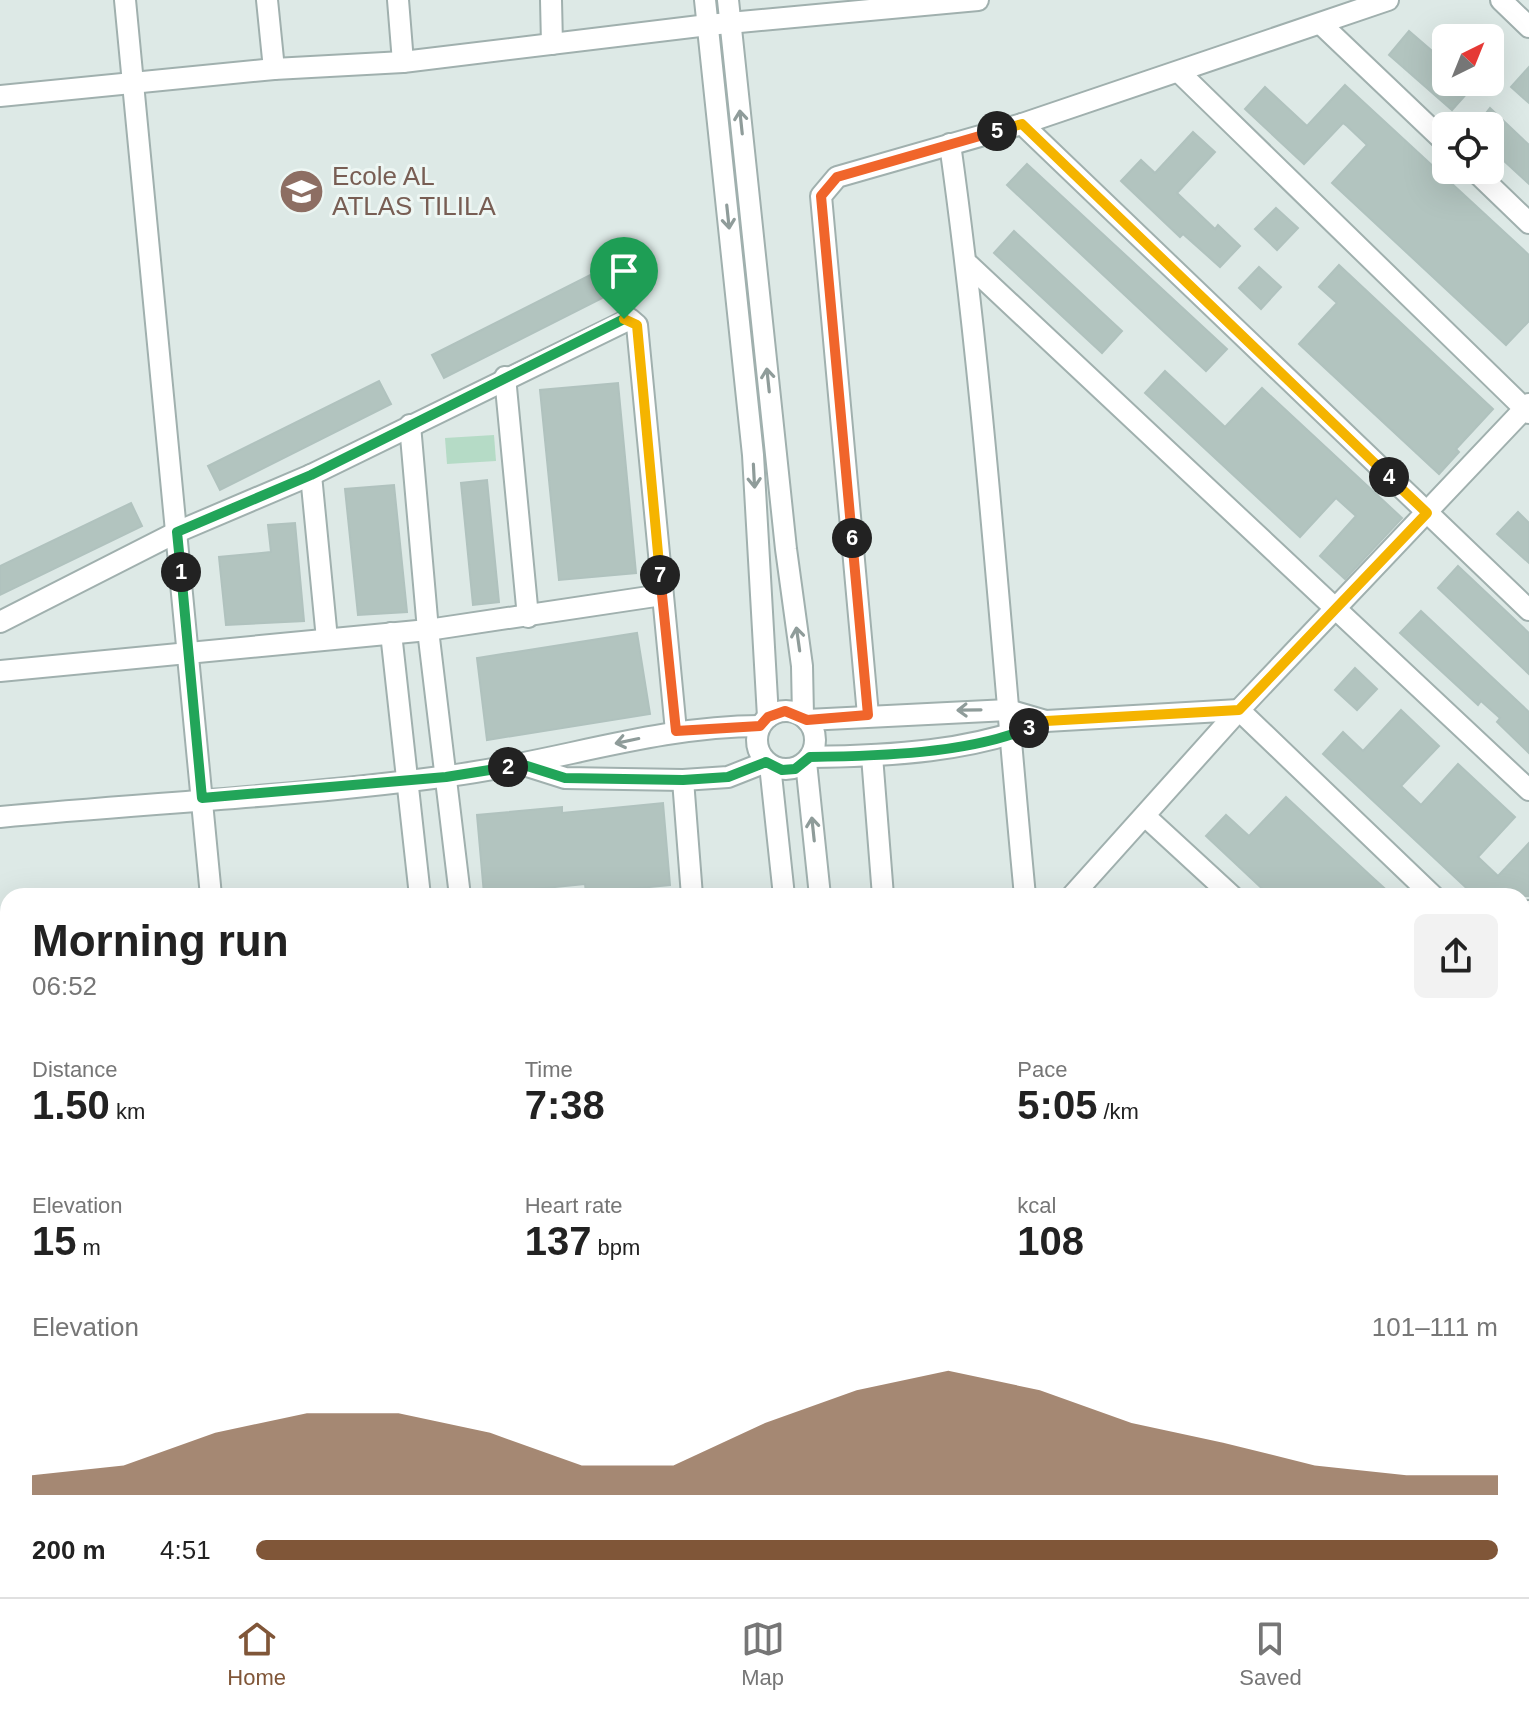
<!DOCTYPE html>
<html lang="en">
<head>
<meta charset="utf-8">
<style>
	body { margin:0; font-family:Helvetica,sans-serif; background:#f2f2f2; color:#222; height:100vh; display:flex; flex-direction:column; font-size:30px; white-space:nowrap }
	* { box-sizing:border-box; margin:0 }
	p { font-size:26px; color:#767676 }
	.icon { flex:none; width:44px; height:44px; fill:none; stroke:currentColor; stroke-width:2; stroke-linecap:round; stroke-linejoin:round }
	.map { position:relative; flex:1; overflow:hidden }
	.sheet { position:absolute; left:0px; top:888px; width:1530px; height:710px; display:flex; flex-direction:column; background:#fff; border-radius:24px 24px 0 0; box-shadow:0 8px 32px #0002 }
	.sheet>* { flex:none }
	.needle { width:52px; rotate:43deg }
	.fabs { position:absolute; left:1432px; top:24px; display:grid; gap:16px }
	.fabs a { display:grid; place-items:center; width:72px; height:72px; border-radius:12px; background:#fff; box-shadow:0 8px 32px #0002; font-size:40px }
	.pin { position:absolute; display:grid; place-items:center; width:68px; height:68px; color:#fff; margin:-82px -34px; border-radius:50% 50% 50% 0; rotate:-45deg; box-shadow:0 0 8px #0007 }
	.pin .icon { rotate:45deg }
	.km { position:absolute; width:40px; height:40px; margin:-20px; border-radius:50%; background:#222; color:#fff; font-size:22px; line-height:40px; text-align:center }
	.round { display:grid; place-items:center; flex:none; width:84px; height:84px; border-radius:12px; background:#f2f2f2 }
	.head { display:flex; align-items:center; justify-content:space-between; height:136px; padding:0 32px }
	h1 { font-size:44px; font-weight:700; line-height:60px }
	.figures { display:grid; grid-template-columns:repeat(3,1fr); gap:12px; height:136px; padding:8px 32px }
	.figures div { display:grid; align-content:center }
	.figures b { font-size:40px; font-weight:700 }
	.figures small { font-size:22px; font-weight:400 }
	.figures p { font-size:22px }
	.chart { height:224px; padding:16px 32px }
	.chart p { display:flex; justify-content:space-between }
	.chart svg { width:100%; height:144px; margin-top:8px; fill:#805638; opacity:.7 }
	ul { padding:0 32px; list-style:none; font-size:26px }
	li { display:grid; grid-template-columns:128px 96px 1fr; align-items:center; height:60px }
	li i { height:20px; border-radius:10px; background:#805638 }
	.menu { display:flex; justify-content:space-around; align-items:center; height:112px; border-top:2px solid #e0e0e0; background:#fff; font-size:22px; color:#767676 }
	.menu a { display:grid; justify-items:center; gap:4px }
	.menu .active { color:#805638 }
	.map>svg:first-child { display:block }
	.green { fill:#b5dbc6 }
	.building { fill:#b2c4bf; stroke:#b0c2be; stroke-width:2 }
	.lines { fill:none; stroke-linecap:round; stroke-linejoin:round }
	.minor-casing { stroke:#a0b0ae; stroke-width:24 }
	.major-casing { stroke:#bcc3c3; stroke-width:28 }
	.path { stroke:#7dada7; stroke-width:3; stroke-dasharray:4 6; stroke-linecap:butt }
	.minor { stroke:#fff; stroke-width:20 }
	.major { stroke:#619f9a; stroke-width:24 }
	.oneway { stroke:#8f9c9a }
	.split-1-casing { stroke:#fff; stroke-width:16 }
	.split-2-casing { stroke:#fff; stroke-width:16 }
	.split-3-casing { stroke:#fff; stroke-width:16 }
	.split-4-casing { stroke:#fff; stroke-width:16 }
	.split-5-casing { stroke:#fff; stroke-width:16 }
	.split-6-casing { stroke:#fff; stroke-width:16 }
	.split-7-casing { stroke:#fff; stroke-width:16 }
	.split-8-casing { stroke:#fff; stroke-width:16 }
	.split-1 { stroke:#22a559; stroke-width:10 }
	.split-2 { stroke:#22a559; stroke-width:10 }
	.split-3 { stroke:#22a559; stroke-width:10 }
	.split-4 { stroke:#f5b400; stroke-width:10 }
	.split-5 { stroke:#f5b400; stroke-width:10 }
	.split-6 { stroke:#f0652b; stroke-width:10 }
	.split-7 { stroke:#f0652b; stroke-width:10 }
	.split-8 { stroke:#f5b400; stroke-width:10 }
	.labels { text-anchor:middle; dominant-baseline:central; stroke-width:6; stroke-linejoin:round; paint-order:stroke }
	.education-label { font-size:26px; fill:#785e54; stroke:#edf6f3; text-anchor:start }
</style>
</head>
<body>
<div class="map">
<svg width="1529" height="1597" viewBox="0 0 1529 1597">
	<rect width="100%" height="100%" fill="#dde9e6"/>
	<polygon class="green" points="494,435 496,461 447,464 445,438"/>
	<g class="building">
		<polygon points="1409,31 1446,63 1446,82 1477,82 1452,110 1389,55"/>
		<polygon points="1529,67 1529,103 1511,87"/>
		<polygon points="1345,85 1529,255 1529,321 1506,345 1332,183 1367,145 1347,126 1343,123 1304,164 1245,109 1265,87 1307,126"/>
		<polygon points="1490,108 1529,145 1529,184 1490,148 1490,126 1476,126"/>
		<polygon points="1193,132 1215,152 1177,193 1215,229 1218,225 1240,246 1220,267 1183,234 1180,237 1121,181 1141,160 1155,173"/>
		<polygon points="1027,164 1227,349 1206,371 1007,185"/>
		<polygon points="1276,208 1298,228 1277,250 1255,229"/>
		<polygon points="1014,231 1122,331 1102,353 994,253"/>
		<polygon points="1339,265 1493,409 1456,449 1459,452 1439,474 1299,344 1337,303 1319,287"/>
		<polygon points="1259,267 1281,287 1261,309 1239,288"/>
		<polygon points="602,269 614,292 444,378 432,355"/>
		<polygon points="1165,371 1225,427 1262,388 1402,518 1345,579 1320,556 1356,516 1336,498 1300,537 1145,393"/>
		<polygon points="379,381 391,404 220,490 208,466"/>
		<polygon points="618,383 636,573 559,580 540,390"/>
		<polygon points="487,480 499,602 473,605 461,483"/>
		<polygon points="394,485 407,612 358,615 345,489"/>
		<polygon points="131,503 142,526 0,595 0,566"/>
		<polygon points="1518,512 1529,523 1529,563 1497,534"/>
		<polygon points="295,523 304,621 226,625 219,557 271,552 268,525"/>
		<polygon points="1458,566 1529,633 1529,674 1438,588"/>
		<polygon points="1421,611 1529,712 1529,753 1497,722 1500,718 1481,701 1478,705 1400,633"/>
		<polygon points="637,633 650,714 487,740 477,658"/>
		<polygon points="1355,668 1377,689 1357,710 1335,690"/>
		<polygon points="1401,710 1439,746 1401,786 1421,805 1458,764 1515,817 1478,857 1498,876 1529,843 1529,896 1475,896 1323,754 1343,732 1363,751"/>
		<polygon points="1286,797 1372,877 1393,896 1270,896 1206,836 1226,815 1249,836"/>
		<polygon points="663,803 670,885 586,893 585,884 484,894 477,815 562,807 562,813"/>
	</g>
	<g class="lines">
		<defs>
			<g id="minor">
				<polyline points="125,0 211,896"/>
				<polyline points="267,0 274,69"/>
				<polyline points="398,0 403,62"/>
				<polyline points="551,0 552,44"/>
				<polyline points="705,0 753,455 768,717"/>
				<polyline points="728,0 786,549 802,666 803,716"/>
				<polyline points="1501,0 1529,27"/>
				<polyline points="1321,24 1446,143"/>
				<polyline points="1179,72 1529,413"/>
				<polyline points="0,96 274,69 403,62 708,25 978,0"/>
				<polyline points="1022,124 1529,610"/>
				<path d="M950,144C985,393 1001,645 1025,896"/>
				<polyline points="1474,170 1529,223"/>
				<polyline points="969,265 1529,790"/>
				<polyline points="505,377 528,617"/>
				<polyline points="410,425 428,630 460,896"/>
				<polyline points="311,475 327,639"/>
				<polyline points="0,622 177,532 311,475 630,319 637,325 676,731"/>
				<polyline points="391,633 420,896"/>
				<polyline points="0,671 428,630 662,595"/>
				<circle cx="786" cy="740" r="29"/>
				<polyline points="868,715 821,196 837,177 1022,124 1388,0"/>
				<polyline points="807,720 1008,710 1046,721 1239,710 1433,896"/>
				<polyline points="872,756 883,896"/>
				<path d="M810,757C889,756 973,752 1046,721"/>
				<polyline points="806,762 820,896"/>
				<polyline points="524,765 565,778 683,780 728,777 766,762"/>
				<polyline points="770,765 784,896"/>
				<polyline points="683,780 692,896"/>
				<polyline points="1145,816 1232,896"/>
				<path d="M0,817C148,803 302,796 448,776C553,763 654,726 760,726"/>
				<polyline points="1072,896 1239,710 1529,404"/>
				<polyline points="1522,918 1529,911"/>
				<polyline points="0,969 8,968"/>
				<polyline points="0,1112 8,1112"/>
				<polyline points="0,1253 8,1252"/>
				<polyline points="1522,1318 1529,1317"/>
				<polyline points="1522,1381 1529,1376"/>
				<polyline points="1522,1403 1529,1422"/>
				<polyline points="0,1429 8,1439"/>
				<polyline points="0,1492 8,1508"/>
				<polyline points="1522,1509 1529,1593"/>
				<polyline points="15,1590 16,1597"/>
				<polyline points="35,1590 35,1597"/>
				<polyline points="73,1590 73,1597"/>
				<polyline points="97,1590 98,1597"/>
				<polyline points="672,1590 672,1597"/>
				<polyline points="867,1590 868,1597"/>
				<polyline points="893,1590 893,1597"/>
				<polyline points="1323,1590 1324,1597"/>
				<polyline points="1351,1590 1352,1597"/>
				<polyline points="1429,1590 1429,1597"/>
			</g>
			<g id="major">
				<polyline points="1522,1173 1529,1172"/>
				<polyline points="1522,1197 1529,1196"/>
				<polyline points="0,1367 8,1366"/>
				<polyline points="0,1395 8,1394"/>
			</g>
		</defs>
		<use href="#minor" class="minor-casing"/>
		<use href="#major" class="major-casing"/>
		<g class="path">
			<polyline points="275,1590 275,1597"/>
			<polyline points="337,1590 340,1597"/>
			<polyline points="384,1590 393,1597"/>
			<polyline points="540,1590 546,1597"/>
			<polyline points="600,1590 601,1597"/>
			<polyline points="118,1594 146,1590"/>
			<polyline points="149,1597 149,1590"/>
			<polyline points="509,1597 514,1590"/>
		</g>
		<use href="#minor" class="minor"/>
		<use href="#major" class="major"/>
	</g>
	<defs><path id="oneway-shaft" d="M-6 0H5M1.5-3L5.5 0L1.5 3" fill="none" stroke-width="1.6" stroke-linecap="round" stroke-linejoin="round" transform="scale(2)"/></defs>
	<g class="oneway">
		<use href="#oneway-shaft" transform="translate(741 122) rotate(-96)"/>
		<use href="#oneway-shaft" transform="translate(728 217) rotate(84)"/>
		<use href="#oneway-shaft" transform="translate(768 380) rotate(-96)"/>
		<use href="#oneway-shaft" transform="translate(754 476) rotate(87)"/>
		<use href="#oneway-shaft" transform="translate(798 639) rotate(-98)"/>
		<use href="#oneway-shaft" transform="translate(969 710) rotate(179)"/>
		<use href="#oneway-shaft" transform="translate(627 741) rotate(168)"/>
		<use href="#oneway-shaft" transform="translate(813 829) rotate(-96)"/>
	</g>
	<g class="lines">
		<defs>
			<polyline id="split-1" points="181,572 177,532 311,475 624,319"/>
			<polyline id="split-2" points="181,572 202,798 446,777 508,767"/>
			<path id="split-3" d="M508,767L524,765L565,778L683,780L728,777L766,762L782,770L795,769L810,757C878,756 967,754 1029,728"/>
			<polyline id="split-4" points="1029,728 1046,721 1239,710 1427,513 1389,477"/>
			<polyline id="split-5" points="997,131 1022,124 1389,477"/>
			<polyline id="split-6" points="852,538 821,196 837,177 997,131"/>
			<polyline id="split-7" points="660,575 676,731 760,726 768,717 785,711 807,720 868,715 852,538"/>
			<polyline id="split-8" points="624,319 637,325 660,575"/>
		</defs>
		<use href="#split-1" class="split-1-casing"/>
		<use href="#split-2" class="split-2-casing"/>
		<use href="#split-3" class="split-3-casing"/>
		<use href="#split-4" class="split-4-casing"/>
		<use href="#split-5" class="split-5-casing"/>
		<use href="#split-6" class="split-6-casing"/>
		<use href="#split-7" class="split-7-casing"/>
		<use href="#split-8" class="split-8-casing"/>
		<use href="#split-1" class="split-1"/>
		<use href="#split-2" class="split-2"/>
		<use href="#split-3" class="split-3"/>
		<use href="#split-4" class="split-4"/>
		<use href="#split-5" class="split-5"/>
		<use href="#split-6" class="split-6"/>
		<use href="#split-7" class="split-7"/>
		<use href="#split-8" class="split-8"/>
	</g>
	<defs>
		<symbol id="school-disc" viewBox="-11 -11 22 22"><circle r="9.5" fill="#8d6e63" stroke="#edf6f3"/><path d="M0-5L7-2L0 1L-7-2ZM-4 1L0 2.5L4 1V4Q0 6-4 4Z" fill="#fff"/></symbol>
	</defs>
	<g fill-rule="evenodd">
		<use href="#school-disc" x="276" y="166" width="51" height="51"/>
	</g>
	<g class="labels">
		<g class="education-label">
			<text x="332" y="176">Ecole AL<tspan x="332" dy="30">ATLAS TILILA</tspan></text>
		</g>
	</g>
</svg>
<div class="fabs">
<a><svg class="needle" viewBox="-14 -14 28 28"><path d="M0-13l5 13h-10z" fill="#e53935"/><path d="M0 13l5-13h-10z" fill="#767676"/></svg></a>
<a><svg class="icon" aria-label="locate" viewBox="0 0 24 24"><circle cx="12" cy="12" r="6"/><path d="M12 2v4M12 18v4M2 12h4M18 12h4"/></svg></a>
</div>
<div class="pin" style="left:624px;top:319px;background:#1e9e55"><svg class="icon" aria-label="arrive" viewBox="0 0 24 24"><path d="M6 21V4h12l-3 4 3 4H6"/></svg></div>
<b class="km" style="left:181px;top:572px">1</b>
<b class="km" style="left:508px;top:767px">2</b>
<b class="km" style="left:1029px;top:728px">3</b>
<b class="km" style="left:1389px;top:477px">4</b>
<b class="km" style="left:997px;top:131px">5</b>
<b class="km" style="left:852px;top:538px">6</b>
<b class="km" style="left:660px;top:575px">7</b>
<section class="sheet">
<div class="head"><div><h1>Morning run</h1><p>06:52</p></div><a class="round"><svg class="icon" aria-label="share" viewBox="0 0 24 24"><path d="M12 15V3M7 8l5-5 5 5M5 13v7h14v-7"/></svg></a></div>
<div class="figures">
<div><p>Distance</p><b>1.50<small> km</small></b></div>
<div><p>Time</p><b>7:38</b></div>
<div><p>Pace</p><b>5:05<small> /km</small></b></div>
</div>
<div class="figures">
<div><p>Elevation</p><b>15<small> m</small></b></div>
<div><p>Heart rate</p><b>137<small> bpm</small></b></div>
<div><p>kcal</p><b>108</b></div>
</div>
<div class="chart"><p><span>Elevation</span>101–111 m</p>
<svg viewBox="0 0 160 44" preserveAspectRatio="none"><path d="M0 44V38L10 35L20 25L30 19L40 19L50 25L60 35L70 35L80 22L90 12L100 6L110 12L120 22L130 28L140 35L150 38L160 38V44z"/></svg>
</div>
<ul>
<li><b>200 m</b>4:51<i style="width:100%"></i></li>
</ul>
</section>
</div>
<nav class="menu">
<a class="active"><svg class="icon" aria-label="home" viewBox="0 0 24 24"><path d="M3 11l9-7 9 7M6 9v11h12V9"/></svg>Home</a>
<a><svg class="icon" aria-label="map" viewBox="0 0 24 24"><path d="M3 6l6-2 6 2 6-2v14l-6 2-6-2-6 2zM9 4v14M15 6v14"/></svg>Map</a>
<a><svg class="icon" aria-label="saved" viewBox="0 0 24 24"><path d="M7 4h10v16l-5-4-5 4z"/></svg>Saved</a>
</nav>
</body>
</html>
